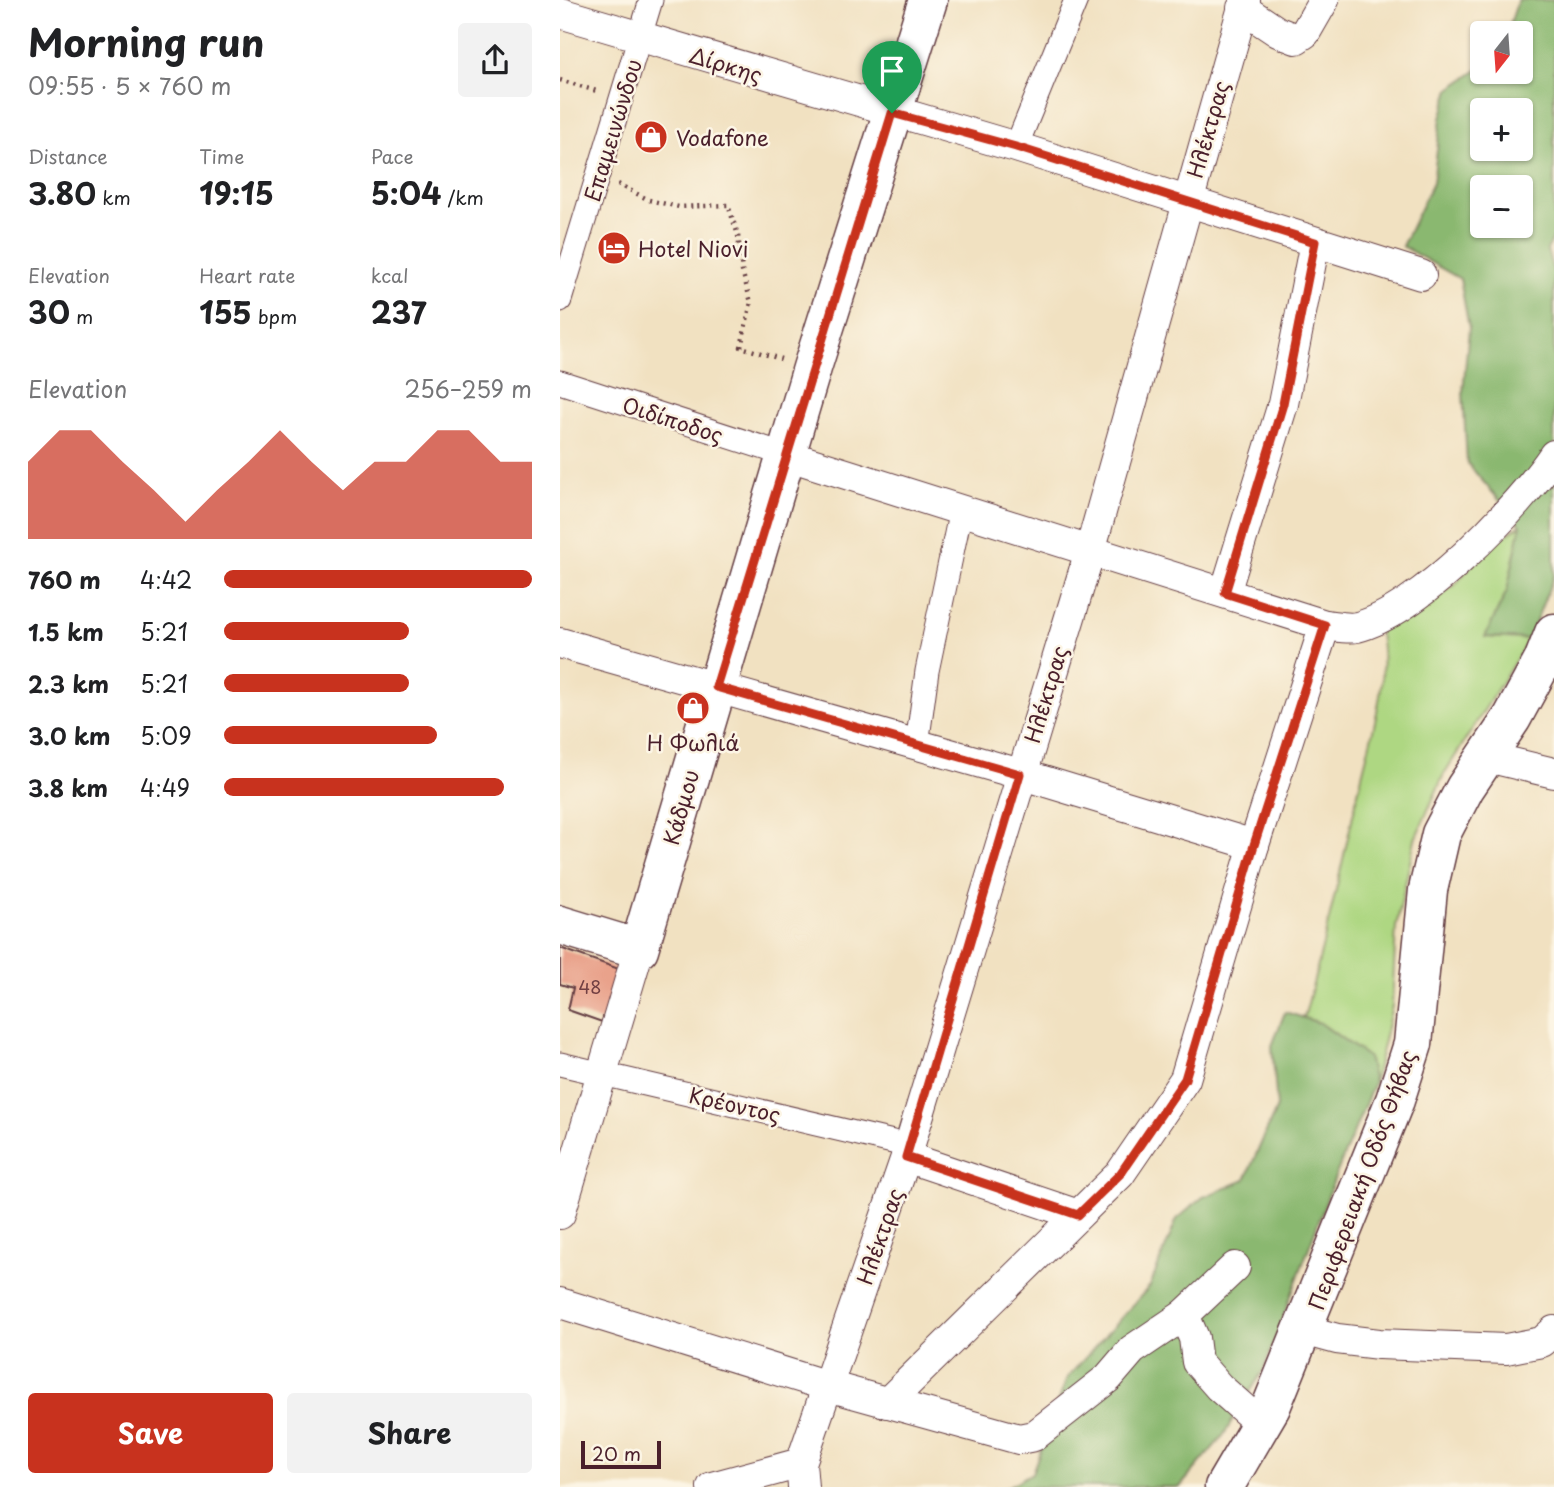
<!DOCTYPE html>
<html lang="en">
<head>
<meta charset="utf-8">
<style>
	body { margin:0; font-family:"Playpen Sans",sans-serif; background:#f2f2f2; color:#202124; height:100vh; display:flex; flex-direction:column; font-size:26px; white-space:nowrap }
	* { box-sizing:border-box; margin:0 }
	p { font-size:23px; color:#757577 }
	.icon { flex:none; width:38px; height:38px; fill:none; stroke:currentColor; stroke-width:2; stroke-linecap:round; stroke-linejoin:round }
	.map { position:relative; flex:1; overflow:hidden }
	.details { display:flex; flex-direction:column; background:#fff; width:560px }
	.details>* { flex:none }
	.needle { width:46px; rotate:197deg }
	.fabs { position:absolute; left:910px; top:21px; display:grid; gap:14px }
	.fabs a { display:grid; place-items:center; width:63px; height:63px; border-radius:7px; background:#fff; box-shadow:0 2px 5px #0004; font-size:35px }
	.scale { position:absolute; left:21px; bottom:18px; width:80px; box-sizing:border-box; padding-left:7px; border:4px solid #4a1f2b; border-top:0; font-size:19px; line-height:24px; white-space:nowrap; color:#4a1f2b; -webkit-text-stroke:5px #fcf5e5; paint-order:stroke }
	.pin { position:absolute; display:grid; place-items:center; width:60px; height:60px; color:#fff; margin:-72px -30px; border-radius:50% 50% 50% 0; rotate:-45deg; box-shadow:0 0 7px #0007 }
	.pin .icon { rotate:45deg }
	.round { display:grid; place-items:center; flex:none; width:74px; height:74px; border-radius:7px; background:#f2f2f2 }
	.summary { display:flex; align-items:center; justify-content:space-between; height:119px; padding:0 28px }
	h1 { font-size:38px; font-weight:700; line-height:52px }
	.figures { display:grid; grid-template-columns:repeat(3,1fr); gap:10px; height:119px; padding:7px 28px }
	.figures div { display:grid; align-content:center }
	.figures b { font-size:30px; font-weight:700 }
	.figures small { font-size:19px; font-weight:400 }
	.figures p { font-size:19px }
	.chart { height:196px; padding:14px 28px }
	.chart p { display:flex; justify-content:space-between }
	.chart svg { width:100%; height:126px; margin-top:7px; fill:#c8321e; opacity:.7 }
	.cta { display:flex; gap:14px; margin-top:auto; padding:14px 28px }
	.cta a { flex:1; height:80px; border-radius:7px; background:#c8321e; color:#fff; font-size:28px; font-weight:700; line-height:80px; text-align:center }
	.cta a+a { background:#f2f2f2; color:#202124 }
	ul { padding:0 28px; list-style:none; font-size:23px }
	li { display:grid; grid-template-columns:112px 84px 1fr; align-items:center; height:52px }
	li i { height:18px; border-radius:9px; background:#c8321e }
	main { display:flex; flex:1; min-height:0 }
	.map>svg:first-child { display:block }
	.green { fill:#aed782; stroke:#7c7b56; stroke-width:2 }
	.forest { fill:#8ab870; stroke:#6a6c4e; stroke-width:2; fill-rule:evenodd }
	.building { fill:#e9a28b }
	.lines { fill:none; stroke-linecap:round; stroke-linejoin:round }
	.pedestrian-casing { stroke:#633c42; stroke-width:25 }
	.minor-casing { stroke:#633c42; stroke-width:32 }
	.secondary-casing { stroke:#633c42; stroke-width:41 }
	.primary-casing { stroke:#633c42; stroke-width:41 }
	.path { stroke:#633c42; stroke-width:4.5; stroke-dasharray:2 5; stroke-linecap:butt }
	.pedestrian { stroke:#fff; stroke-width:23 }
	.minor { stroke:#fff; stroke-width:30 }
	.secondary { stroke:#fff; stroke-width:38 }
	.primary { stroke:#fff; stroke-width:38 }
	.route-casing { stroke:#fff; stroke-width:14 }
	.route { stroke:#c8321e; stroke-width:9 }
	.labels { text-anchor:middle; dominant-baseline:central; stroke-width:5; stroke-linejoin:round; paint-order:stroke }
	.number-label { font-size:18px; fill:#724043 }
	.street-label { font-size:21px; fill:#4a1f2b; stroke:#fcf5e5 }
	.poi-label { font-size:21px; fill:#4a1f2b; stroke:#fcf5e5; text-anchor:start }
</style>
</head>
<body>
<main>
<section class="details">
<div class="summary"><div><h1>Morning run</h1><p>09:55 · 5 × 760 m</p></div><a class="round"><svg class="icon" aria-label="share" viewBox="0 0 24 24"><path d="M12 15V3M7 8l5-5 5 5M5 13v7h14v-7"/></svg></a></div>
<div class="figures">
<div><p>Distance</p><b>3.80<small> km</small></b></div>
<div><p>Time</p><b>19:15</b></div>
<div><p>Pace</p><b>5:04<small> /km</small></b></div>
</div>
<div class="figures">
<div><p>Elevation</p><b>30<small> m</small></b></div>
<div><p>Heart rate</p><b>155<small> bpm</small></b></div>
<div><p>kcal</p><b>237</b></div>
</div>
<div class="chart"><p><span>Elevation</span>256–259 m</p>
<svg viewBox="0 0 160 44" preserveAspectRatio="none"><path d="M0 44V17L10 6L20 6L30 17L40 27L50 38L60 27L70 17L80 6L90 17L100 27L110 17L120 17L130 6L140 6L150 17L160 17V44z"/></svg>
</div>
<ul>
<li><b>760 m</b>4:42<i style="width:100%"></i></li>
<li><b>1.5 km</b>5:21<i style="width:60%"></i></li>
<li><b>2.3 km</b>5:21<i style="width:60%"></i></li>
<li><b>3.0 km</b>5:09<i style="width:69%"></i></li>
<li><b>3.8 km</b>4:49<i style="width:91%"></i></li>
</ul>
<div class="cta"><a>Save</a><a>Share</a></div>
</section>
<div class="map">
<svg width="994" height="1487" viewBox="0 0 994 1487">
	<rect width="100%" height="100%" fill="#fcf5e5"/>
	<filter id="ink" filterUnits="userSpaceOnUse"><feTurbulence type="fractalNoise" baseFrequency=".0143" numOctaves="2"/><feDisplacementMap in="SourceGraphic" scale="14" xChannelSelector="R" yChannelSelector="G"/><feConvolveMatrix kernelMatrix="1 2 1 2 8 2 1 2 1" color-interpolation-filters="sRGB"/></filter>
	<filter id="wash" filterUnits="userSpaceOnUse"><feTurbulence type="fractalNoise" baseFrequency=".00686" numOctaves="4" result="noise"/><feDisplacementMap in="SourceGraphic" scale="28" xChannelSelector="R" yChannelSelector="G"/><feGaussianBlur stdDeviation="1.57" result="paint"/><feColorMatrix in="noise" values="0 0 0 0 0 0 0 0 0 0 0 0 0 0 0 0 0 1.4 0 .05"/><feComposite in="paint" operator="in"/></filter>
	<g filter="url(#wash)">
		<rect width="100%" height="100%" fill="#f1e1c1"/>
		<path class="green" d="M961,525L947,591L925,637L969,639L884,774L855,839L836,927L832,1006L814,1083L808,1057L760,1023L744,1018C765,942 782,865 799,788C810,739 831,680 819,630L894,586L926,548Z"/>
		<g class="forest">
			<path d="M958,0H994V237L987,250L994,273V575L969,639L925,637L947,591L961,525L907,463L903,392L909,328L900,279L842,246L873,182L881,118L890,89L922,67V72H961V33H947ZM922,110H961V149H922ZM922,187H961V226H922Z"/>
			<polygon points="725,1012 760,1023 808,1057 814,1083 775,1177 704,1369 663,1436 620,1487 447,1487 472,1473 507,1378 590,1286 617,1219 643,1197 685,1180 717,1107 712,1046"/>
		</g>
		<g id="blocks">
			<polygon class="building" points="0,948 59,969 42,1022 8,1010 13,988 0,984"/>
		</g>
	</g>
	<g filter="url(#ink)">
		<use href="#blocks" fill-opacity="0" stroke="#633c42" stroke-width="2"/>
		<g class="lines">
			<defs>
				<g id="pedestrian">
					<polyline points="456,147 516,0"/>
					<polyline points="0,300 91,0"/>
					<polyline points="0,382 226,455"/>
					<polyline points="357,745 367,671 401,510"/>
					<polyline points="0,1064 350,1146"/>
				</g>
				<g id="minor">
					<polyline points="682,8 718,32 736,39 745,33 764,0"/>
					<polyline points="0,13 456,147 861,275"/>
					<path d="M226,455L765,625C775,626 788,629 797,627C858,612 959,507 994,455"/>
					<polyline points="665,593 723,404 755,242"/>
					<polyline points="0,643 460,774 694,845"/>
					<polyline points="927,757 994,773"/>
					<polyline points="346,1157 518,1215"/>
					<polyline points="0,1214 79,949"/>
					<polyline points="0,1303 268,1386 459,1439 474,1436 548,1378 572,1350 624,1315 675,1267"/>
					<polyline points="624,1315 634,1338 637,1362 659,1387 702,1425"/>
					<polyline points="744,1330 777,1339 819,1344 946,1349 982,1342 994,1331"/>
					<polyline points="327,1403 560,1174 625,1079 694,845 765,625"/>
					<polyline points="152,1487 241,1463"/>
					<polyline points="243,1487 241,1463 346,1157 530,551 685,0"/>
				</g>
				<polyline id="secondary" points="0,925 79,949 252,368 368,0"/>
				<polyline id="primary" points="664,1487 711,1407 835,1100 853,1044 868,890 881,834 905,788 952,718 983,661 994,633"/>
			</defs>
			<use href="#pedestrian" class="pedestrian-casing"/>
			<use href="#minor" class="minor-casing"/>
			<use href="#secondary" class="secondary-casing"/>
			<use href="#primary" class="primary-casing"/>
			<g class="path">
				<polyline points="0,80 40,92"/>
				<polyline points="58,184 89,200 119,207 168,205 178,235 182,271 191,302 181,347 221,359"/>
			</g>
			<use href="#pedestrian" class="pedestrian"/>
			<use href="#minor" class="minor"/>
			<use href="#secondary" class="secondary"/>
			<use href="#primary" class="primary"/>
		</g>
	</g>
	<g class="lines" filter="url(#ink)">
		<defs>
			<polygon id="route" points="332,113 456,147 755,242 723,404 665,593 765,625 694,845 625,1079 560,1174 518,1215 346,1157 460,774 156,687"/>
		</defs>
		<use href="#route" class="route-casing"/>
		<use href="#route" class="route"/>
	</g>
	<defs>
		<symbol id="shop-disc" viewBox="-11 -11 22 22"><circle r="9.5" fill="#c8321e" stroke="#fcf5e5"/><path d="M-5-2.5h2.3a2.7 3.5 0 0 1 5.4 0H5L5.5 6h-11ZM-1.5-2.5h3a1.5 2.3 0 0 0-3 0Z" fill="#fff"/></symbol>
		<symbol id="hotel-disc" viewBox="-11 -11 22 22"><circle r="9.5" fill="#c8321e" stroke="#fcf5e5"/><path d="M-6-4.5h1.5V1H6V5H4.5V3h-9V5H-6ZM-4 0a1.8 1.8 0 1 1 3.6 0ZM.5 0V-2.5h3Q6-2.5 6 0Z" fill="#fff"/></symbol>
	</defs>
	<g fill-rule="evenodd">
		<use href="#shop-disc" x="72" y="118" width="38" height="38"/>
		<use href="#hotel-disc" x="35" y="229" width="38" height="38"/>
		<use href="#shop-disc" x="114" y="689" width="38" height="38"/>
	</g>
	<g class="labels">
		<g class="number-label">
			<text x="30" y="986">48</text>
		</g>
		<g class="street-label">
			<text transform="translate(166 64) rotate(17)">Δίρκης</text>
			<text transform="translate(647 129) rotate(-74)">Ηλέκτρας</text>
			<text transform="translate(52 130) rotate(-73)">Επαμεινώνδου</text>
			<text transform="translate(113 419) rotate(18)">Οιδίποδος</text>
			<text transform="translate(485 694) rotate(-73)">Ηλέκτρας</text>
			<text transform="translate(120 807) rotate(-74)">Κάδμου</text>
			<text transform="translate(175 1104) rotate(13)">Κρέοντος</text>
			<text transform="translate(801 1180) rotate(-70)">Περιφερειακή Οδός Θήβας</text>
			<text transform="translate(319 1236) rotate(-71)">Ηλέκτρας</text>
		</g>
		<g class="poi-label">
			<text x="116" y="137">Vodafone</text>
			<text x="78" y="248">Hotel Niovi</text>
			<text x="133" y="742" text-anchor="middle">Η Φωλιά</text>
		</g>
	</g>
</svg>
<div class="fabs">
<a><svg class="needle" viewBox="-14 -14 28 28"><path d="M0-13l5 13h-10z" fill="#e53935"/><path d="M0 13l5-13h-10z" fill="#757577"/></svg></a>
<a>+</a>
<a>−</a>
</div>
<div class="scale">20 m</div>
<div class="pin" style="left:332px;top:113px;background:#1e9e55"><svg class="icon" aria-label="arrive" viewBox="0 0 24 24"><path d="M6 21V4h12l-3 4 3 4H6"/></svg></div>
</div>
</main>
</body>
</html>
